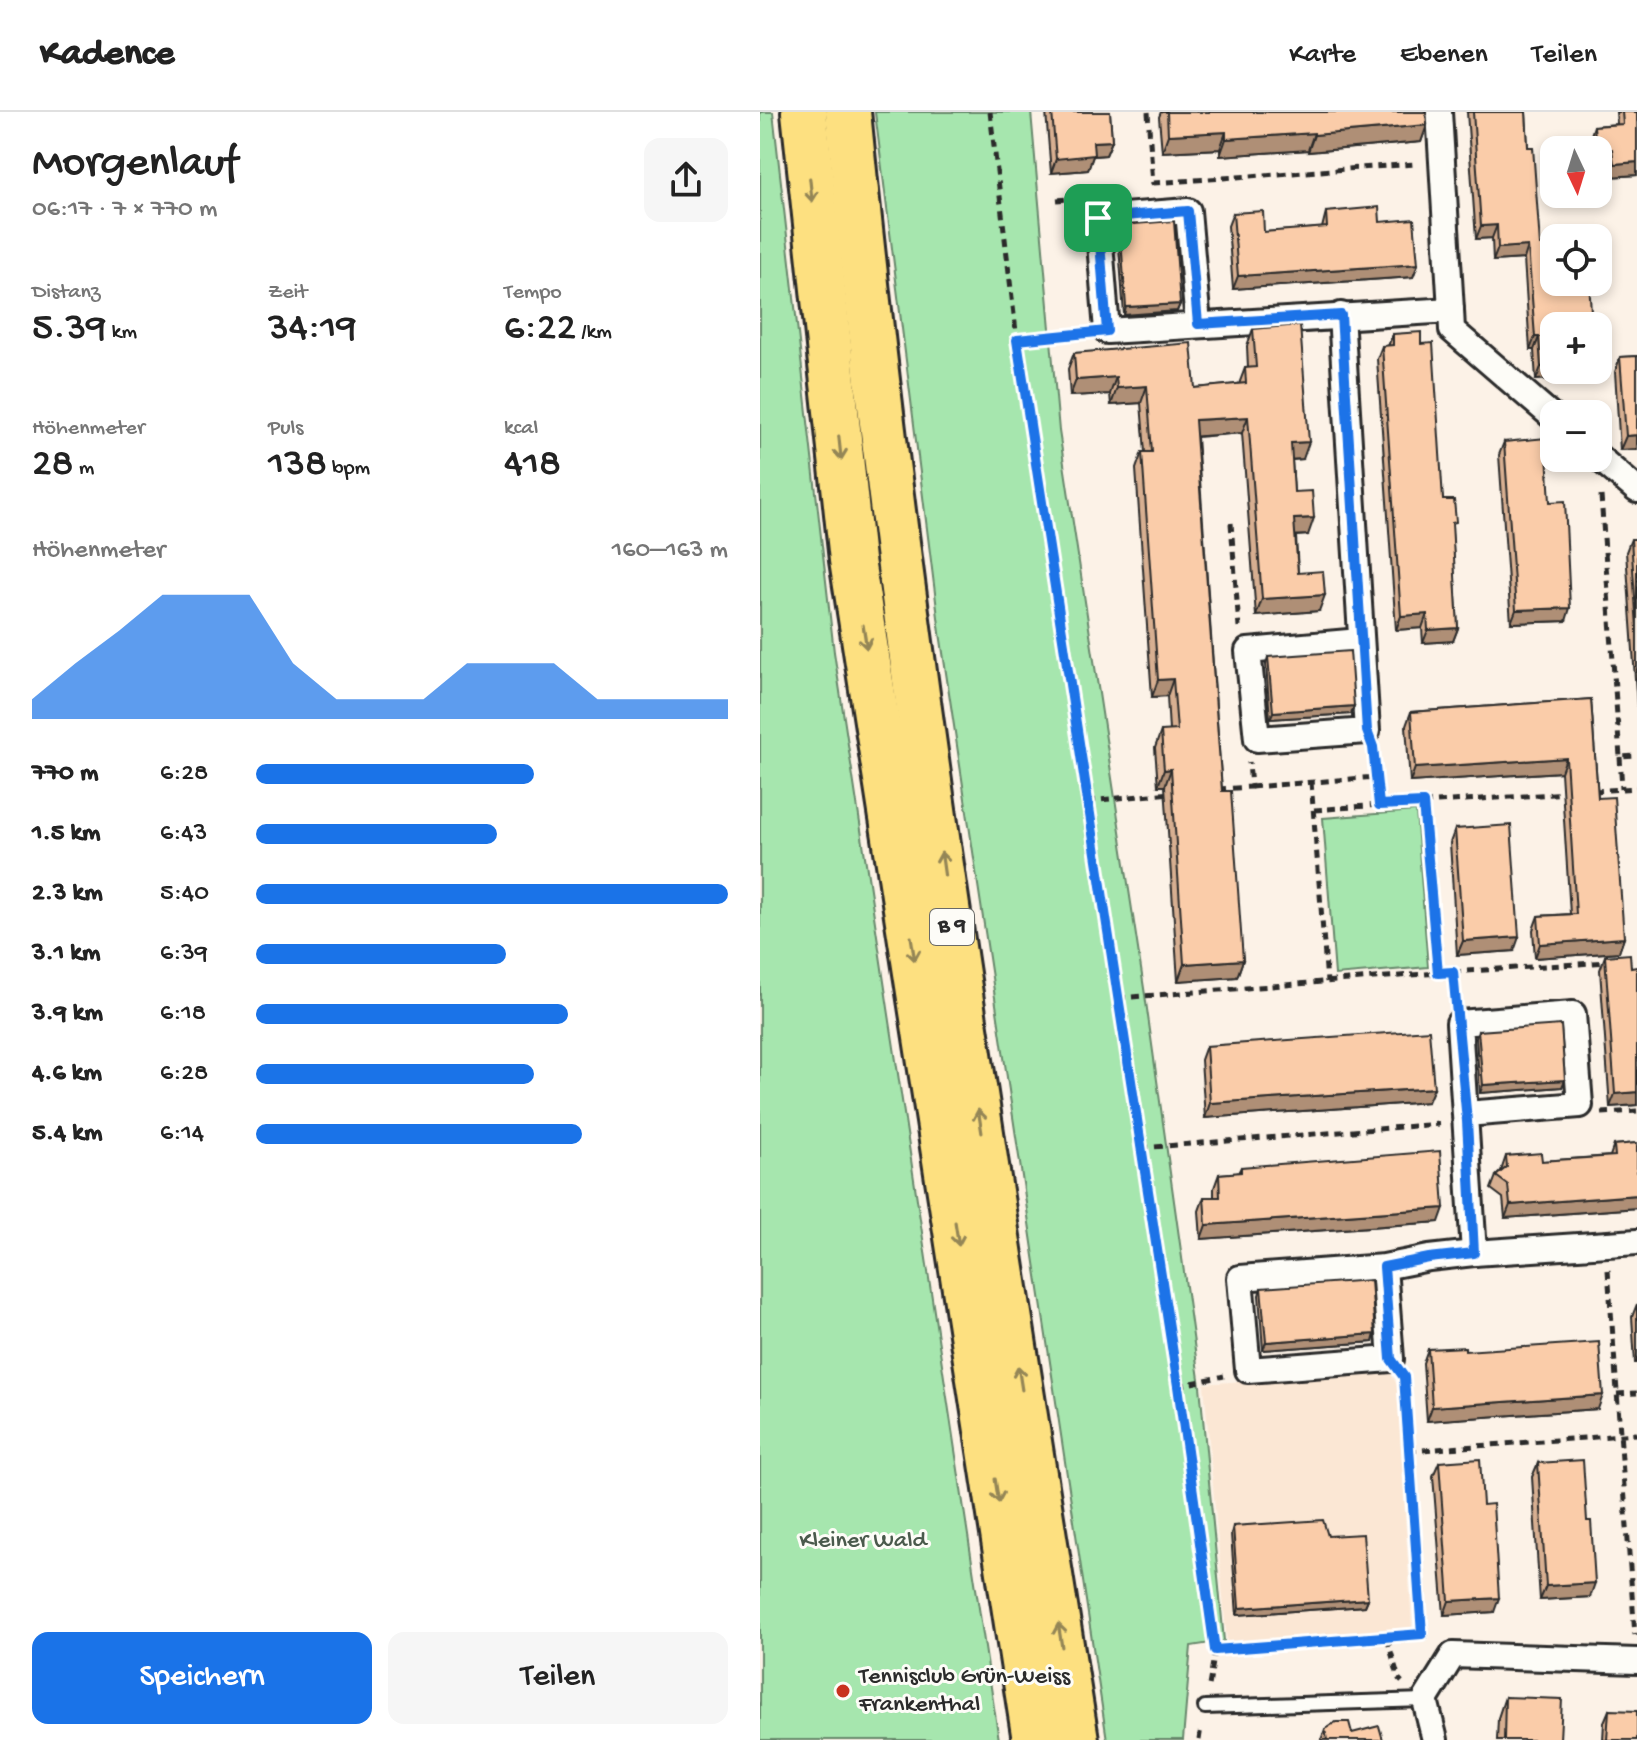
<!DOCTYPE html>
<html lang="de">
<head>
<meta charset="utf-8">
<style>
	body { margin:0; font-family:"Gochi Hand",sans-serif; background:#f6f6f6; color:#222; height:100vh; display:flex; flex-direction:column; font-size:30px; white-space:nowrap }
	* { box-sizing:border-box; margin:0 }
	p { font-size:26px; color:#767676 }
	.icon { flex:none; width:44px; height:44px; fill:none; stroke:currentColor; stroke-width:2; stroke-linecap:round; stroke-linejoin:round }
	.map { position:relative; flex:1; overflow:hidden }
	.panel { display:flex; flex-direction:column; background:#fff; width:760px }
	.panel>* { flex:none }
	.needle { width:52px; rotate:176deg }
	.fabs { position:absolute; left:780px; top:24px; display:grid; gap:16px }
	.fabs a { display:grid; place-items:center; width:72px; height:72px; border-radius:16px; background:#fff; box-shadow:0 4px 12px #0003; font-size:40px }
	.pin { position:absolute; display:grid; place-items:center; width:68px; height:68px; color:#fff; margin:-34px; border-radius:16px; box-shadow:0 4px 12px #0006 }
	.round { display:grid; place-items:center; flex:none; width:84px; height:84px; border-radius:16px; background:#f6f6f6 }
	.headline { display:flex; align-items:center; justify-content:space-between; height:136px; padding:0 32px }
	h1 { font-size:44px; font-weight:600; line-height:60px }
	.stats { display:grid; grid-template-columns:repeat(3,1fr); gap:12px; height:136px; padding:8px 32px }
	.stats div { display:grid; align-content:center }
	.stats b { font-size:40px; font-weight:600 }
	.stats small { font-size:22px; font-weight:400 }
	.stats p { font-size:22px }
	.chart { height:224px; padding:16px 32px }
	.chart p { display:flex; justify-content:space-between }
	.chart svg { width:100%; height:144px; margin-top:8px; fill:#1a73e8; opacity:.7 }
	.action { display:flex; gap:16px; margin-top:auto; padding:16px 32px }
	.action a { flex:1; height:92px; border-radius:16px; background:#1a73e8; color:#fff; font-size:32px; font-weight:600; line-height:92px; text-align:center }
	.action a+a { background:#f6f6f6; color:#222 }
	ul { padding:0 32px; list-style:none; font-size:26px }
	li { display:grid; grid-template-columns:128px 96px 1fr; align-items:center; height:60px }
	li i { height:20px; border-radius:10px; background:#1a73e8 }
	header { display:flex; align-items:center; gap:48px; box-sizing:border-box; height:112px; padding:0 40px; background:#fff; border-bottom:2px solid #e0e0e0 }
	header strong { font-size:38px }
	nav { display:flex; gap:44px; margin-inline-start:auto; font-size:28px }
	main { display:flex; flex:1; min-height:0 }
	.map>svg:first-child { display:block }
	.built { fill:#fbe7d4 }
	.green { fill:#a6e6ae; stroke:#68886c; stroke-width:2 }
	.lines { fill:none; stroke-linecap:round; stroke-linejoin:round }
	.lane-casing { stroke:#2b2b2b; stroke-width:18 }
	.street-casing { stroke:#2b2b2b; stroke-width:30 }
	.highway-casing { stroke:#2b2b2b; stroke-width:50 }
	.path { stroke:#2b2b2b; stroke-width:5; stroke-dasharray:8 6; stroke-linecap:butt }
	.lane { stroke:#fdfcf7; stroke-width:12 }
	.street { stroke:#fdfcf7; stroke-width:24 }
	.highway { stroke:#fde080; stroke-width:44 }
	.wall { fill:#d7af91; stroke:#2b2b2b; stroke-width:2 }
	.shaded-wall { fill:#af8f76; stroke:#2b2b2b; stroke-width:2 }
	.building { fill:#facca9; stroke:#2b2b2b; stroke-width:2 }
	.oneway { stroke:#948656 }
	.route-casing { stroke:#fff; stroke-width:16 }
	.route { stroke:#1a73e8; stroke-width:10 }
	.poi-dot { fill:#c8321e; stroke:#fdfcf7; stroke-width:3 }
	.labels { text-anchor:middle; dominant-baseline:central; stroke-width:6; stroke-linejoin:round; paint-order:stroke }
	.shield { fill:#fdfcf7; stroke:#6a6a68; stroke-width:2 }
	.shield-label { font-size:22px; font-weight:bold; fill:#2b2b2b }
	.park-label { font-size:24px; fill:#4a5a4c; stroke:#fdfcf7 }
	.poi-label { font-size:24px; fill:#2b2b2b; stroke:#fdfcf7; text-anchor:start }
</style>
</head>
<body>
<header>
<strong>Kadence</strong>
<nav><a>Karte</a><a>Ebenen</a><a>Teilen</a></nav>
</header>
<main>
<section class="panel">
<div class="headline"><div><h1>Morgenlauf</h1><p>06:17 · 7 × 770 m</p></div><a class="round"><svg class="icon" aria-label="share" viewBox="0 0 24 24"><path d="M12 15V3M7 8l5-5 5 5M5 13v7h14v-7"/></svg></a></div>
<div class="stats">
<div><p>Distanz</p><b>5.39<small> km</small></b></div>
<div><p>Zeit</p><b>34:19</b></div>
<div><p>Tempo</p><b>6:22<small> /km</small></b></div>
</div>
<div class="stats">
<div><p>Höhenmeter</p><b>28<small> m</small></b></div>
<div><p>Puls</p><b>138<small> bpm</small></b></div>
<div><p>kcal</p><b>418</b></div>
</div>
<div class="chart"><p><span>Höhenmeter</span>160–163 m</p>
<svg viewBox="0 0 160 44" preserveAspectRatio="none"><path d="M0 44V38L10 27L20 17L30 6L40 6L50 6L60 27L70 38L80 38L90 38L100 27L110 27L120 27L130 38L140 38L150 38L160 38V44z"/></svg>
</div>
<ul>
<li><b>770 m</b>6:28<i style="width:59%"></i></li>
<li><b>1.5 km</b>6:43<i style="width:51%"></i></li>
<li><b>2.3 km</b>5:40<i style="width:100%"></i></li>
<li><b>3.1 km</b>6:39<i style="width:53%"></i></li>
<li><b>3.9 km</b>6:18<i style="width:66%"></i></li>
<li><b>4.6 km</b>6:28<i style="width:59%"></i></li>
<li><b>5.4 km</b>6:14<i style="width:69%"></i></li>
</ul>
<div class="action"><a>Speichern</a><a>Teilen</a></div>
</section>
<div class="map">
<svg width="877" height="1628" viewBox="0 0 877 1628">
	<rect width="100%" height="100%" fill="#fcf2e7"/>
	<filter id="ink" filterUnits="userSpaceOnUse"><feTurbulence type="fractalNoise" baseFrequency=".0125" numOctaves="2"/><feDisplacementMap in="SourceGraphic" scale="16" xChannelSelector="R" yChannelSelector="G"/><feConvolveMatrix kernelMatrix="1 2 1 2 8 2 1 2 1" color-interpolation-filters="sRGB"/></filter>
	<g filter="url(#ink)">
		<polygon class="built" points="629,1258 637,1273 652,1516 467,1530 444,1272"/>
		<g class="green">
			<polygon points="0,0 13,0 74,540 239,1628 0,1628"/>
			<polygon points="115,0 271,0 299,319 385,883 440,1274 464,1529 431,1534 423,1628 347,1628 180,521"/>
			<polygon points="656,699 668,855 575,863 563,706"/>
		</g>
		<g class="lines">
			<defs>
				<polyline id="lane" points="445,1595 665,1588"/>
				<g id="street">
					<polyline points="679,0 691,198"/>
					<polyline points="581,203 607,619 497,627 488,539 600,529"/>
					<polyline points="438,212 428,99 338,106 347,219 691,198 692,218 794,306"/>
					<polyline points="838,345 877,378"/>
					<polyline points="706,1002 820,993 813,902 699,911 714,1141"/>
					<polyline points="624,1155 631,1247 488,1258 480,1166 624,1155 669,1146 714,1141 877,1130"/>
					<polyline points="675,1628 665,1588 693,1543 877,1549"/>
				</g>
				<g id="highway">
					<polyline points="44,0 92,448 275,1628"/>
					<path d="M88,0C141,545 231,1087 316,1628"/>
				</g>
			</defs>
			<use href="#lane" class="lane-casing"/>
			<use href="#street" class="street-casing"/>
			<use href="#highway" class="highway-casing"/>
			<g class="path">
				<polyline points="230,0 257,228 418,1274 453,1526 455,1538 449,1574"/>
				<polyline points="388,0 393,73"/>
				<polyline points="393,71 656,52"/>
				<polyline points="297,88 320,86"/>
				<polyline points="257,228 322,222"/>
				<polyline points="841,384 860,645 877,644"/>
				<polyline points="471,411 479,515"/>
				<polyline points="614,645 619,693 663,691 678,861 693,860 696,887"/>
				<polyline points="860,645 862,677"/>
				<polyline points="551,670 567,870"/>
				<polyline points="491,675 616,665"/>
				<polyline points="458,677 491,675 489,650"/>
				<polyline points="834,679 877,676"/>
				<polyline points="328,689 412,681"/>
				<polyline points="663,691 808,681"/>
				<polyline points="554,698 619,693"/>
				<polyline points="693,860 848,850"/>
				<polyline points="358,886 678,861"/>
				<polyline points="842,1001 877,999"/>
				<polyline points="381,1036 679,1012"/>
				<polyline points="848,1158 875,1523"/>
				<polyline points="644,1269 662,1522 672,1529"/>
				<polyline points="418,1274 464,1264"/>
				<polyline points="857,1282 877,1281"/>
				<polyline points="649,1339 877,1322"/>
				<polyline points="627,1526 639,1567 642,1570"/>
				<polyline points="455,1538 661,1522"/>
				<polyline points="439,1628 441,1615"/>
			</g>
			<use href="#lane" class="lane"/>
			<use href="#street" class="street"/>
			<use href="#highway" class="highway"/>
		</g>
		<g class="wall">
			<polygon points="286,0 350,0 352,29 346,43 333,44 328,58 291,61"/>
			<polygon points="401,0 666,0 667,13 661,30 548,40 548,38 460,44 460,37 402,40 399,5"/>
			<polygon points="707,0 766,0 768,35 780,133 804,266 776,268 774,238 770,238 764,147 733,149 732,126 716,127"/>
			<polygon points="856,0 877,0 877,63 849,65 848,50 838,38 831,38 830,26 834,14 857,12"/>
			<polygon points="566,100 620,110 658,152 653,165 473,177 468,114 473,101 504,120 562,116"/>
			<polygon points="360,113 420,192 417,199 364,203 358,120"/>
			<polygon points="493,217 543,347 532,348 534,380 548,423 536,424 538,461 559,499 496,504 482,321 437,325 462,679 483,848 477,865 418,869 405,674 398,674 395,636 401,619 409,619 407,584 392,585 376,357 382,340 385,340 381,291 351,293 350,282 310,284 308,257 314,241 435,276 479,272 485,256 488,256 487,234"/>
			<polygon points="633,222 661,232 683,388 692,420 698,516 693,529 663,531 662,516 636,518 617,247 622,234 628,234"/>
			<polygon points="877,244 877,337 860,338 855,260 860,245"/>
			<polygon points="744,330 790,390 806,509 751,511 739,343"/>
			<polygon points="871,427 877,427 877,595 866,440"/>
			<polygon points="508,545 594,594 591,602 510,607 506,552"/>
			<polygon points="831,587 838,686 864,826 859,840 775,846 773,818 778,804 810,802 801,660 650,670 646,614 651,600"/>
			<polygon points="695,717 754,839 697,843 690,731"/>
			<polygon points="845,844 877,993 850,995 840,858"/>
			<polygon points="718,919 805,968 802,975 720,981 716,926"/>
			<polygon points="446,934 668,990 445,1006 441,948"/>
			<polygon points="877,1031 877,1096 745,1106 743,1086 731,1077 736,1064 741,1059 746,1044 782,1049 850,1044 854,1033"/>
			<polygon points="481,1055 679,1110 441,1127 439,1099 444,1085 454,1085 454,1076 459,1062 478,1061"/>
			<polygon points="501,1176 615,1222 613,1230 503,1238 499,1183"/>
			<polygon points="877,1192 877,1251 875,1251 872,1205"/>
			<polygon points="668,1237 705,1239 838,1297 667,1309 663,1251"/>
			<polygon points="679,1350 723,1393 734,1500 684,1503 673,1364"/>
			<polygon points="778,1351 830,1485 780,1488 772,1365"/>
			<polygon points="473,1414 568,1424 608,1487 605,1494 477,1503 471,1422"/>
			<polygon points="745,1585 800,1628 737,1628 738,1606"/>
			<polygon points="849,1598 877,1628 843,1628 844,1610"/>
			<polygon points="565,1617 592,1621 623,1628 561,1628"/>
		</g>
		<g class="shaded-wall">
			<polygon points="667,13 661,30 548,40 554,23"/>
			<polygon points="466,20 460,37 402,40 408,23"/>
			<polygon points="554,21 548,38 460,44 466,27"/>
			<polygon points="352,29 346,43 333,44 328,58 291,61 296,47 333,30"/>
			<polygon points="852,37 848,50 838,51 838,39"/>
			<polygon points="877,50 877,63 849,65 854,52"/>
			<polygon points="737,113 732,126 716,127 721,114"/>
			<polygon points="768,134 764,147 733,149 738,136"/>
			<polygon points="658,152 653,165 473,177 478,164"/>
			<polygon points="420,192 417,199 364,203 366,195"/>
			<polygon points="775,225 779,225 774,238 770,238"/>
			<polygon points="794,254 794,258 807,258 804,266 776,268 781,255"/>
			<polygon points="356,265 350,282 310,284 316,268"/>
			<polygon points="387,274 381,291 351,293 357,276"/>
			<polygon points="488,305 482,321 429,325 435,308"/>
			<polygon points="877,323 877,337 860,338 866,324"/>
			<polygon points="549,330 543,347 525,348 531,331"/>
			<polygon points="554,406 548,423 528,424 534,407"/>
			<polygon points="565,483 559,499 496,504 502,487"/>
			<polygon points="810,496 806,509 751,511 756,498"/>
			<polygon points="667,502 662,516 636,518 641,504"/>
			<polygon points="698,516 693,529 663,531 668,518"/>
			<polygon points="413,567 407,584 392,585 398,568"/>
			<polygon points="594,594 591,602 510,607 513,600"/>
			<polygon points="806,646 801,660 650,670 655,656"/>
			<polygon points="411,657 405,674 398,674 404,658"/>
			<polygon points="759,825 754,839 697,843 703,829"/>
			<polygon points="864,826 859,840 775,846 780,832"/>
			<polygon points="483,848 477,865 418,869 424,852"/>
			<polygon points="805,968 802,975 720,981 723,973"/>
			<polygon points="674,976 668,990 445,1006 450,991"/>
			<polygon points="877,980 877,993 850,995 855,982"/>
			<polygon points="877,1083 877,1096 745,1106 750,1093"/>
			<polygon points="684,1096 679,1110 441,1127 446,1113"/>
			<polygon points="615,1222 613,1230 503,1238 506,1230"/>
			<polygon points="843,1283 838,1297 667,1309 672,1295"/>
			<polygon points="835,1471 830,1485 780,1488 786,1474"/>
			<polygon points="739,1486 734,1500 684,1503 689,1489"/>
			<polygon points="608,1487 605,1494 477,1503 479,1496"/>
		</g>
		<g class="building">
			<polygon points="292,0 350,0 352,29 333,30 334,43 296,47"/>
			<polygon points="407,0 666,0 667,13 554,23 554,21 466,27 466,20 408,23"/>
			<polygon points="713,0 766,0 768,35 773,35 780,133 794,132 794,170 829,170 832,214 794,214 794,254 781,255 779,225 775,225 768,134 738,136 737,113 721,114"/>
			<polygon points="862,0 877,0 877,50 854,52 852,37 836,38 834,14 863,12"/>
			<polygon points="619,95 620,110 654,107 658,152 478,164 473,101 503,99 504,120 567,115 566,100"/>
			<polygon points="414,109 420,192 366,195 360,113"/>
			<polygon points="540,213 549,330 531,331 534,380 552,379 554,406 534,407 538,461 563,459 565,483 502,487 488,305 435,308 462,679 471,679 483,848 424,852 411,657 404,658 401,619 417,618 413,567 398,568 382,340 392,340 387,274 357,276 356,265 316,268 314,241 431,231 435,276 486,271 485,256 496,255 493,217"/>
			<polygon points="661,220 661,232 673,231 683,388 694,388 696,410 692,411 698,516 668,518 667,502 641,504 622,234 633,233 633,222"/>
			<polygon points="877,244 877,323 866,324 860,245"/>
			<polygon points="786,326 790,390 805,389 810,496 756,498 744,330"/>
			<polygon points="871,427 877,427 877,516"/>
			<polygon points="590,539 594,594 513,600 508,545"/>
			<polygon points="831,587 838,686 854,685 864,826 780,832 778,804 816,802 806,646 655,656 651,600"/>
			<polygon points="751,713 759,825 703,829 695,717"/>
			<polygon points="870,842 871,856 877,855 877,980 855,982 845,844"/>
			<polygon points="801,913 805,968 723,973 718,919"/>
			<polygon points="669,918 674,976 450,991 446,934"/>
			<polygon points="877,1031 877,1083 750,1093 748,1073 736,1064 747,1055 746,1044 781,1041 782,1049 855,1044 854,1033"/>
			<polygon points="680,1039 684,1096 446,1113 444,1085 460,1085 459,1062 481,1060 481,1055"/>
			<polygon points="611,1168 615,1222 506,1230 501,1176"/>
			<polygon points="839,1230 843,1283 672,1295 668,1237 705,1235 705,1239"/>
			<polygon points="720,1347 723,1393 733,1392 739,1486 689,1489 679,1350"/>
			<polygon points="823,1348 827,1409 831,1409 835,1471 786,1474 778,1351"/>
			<polygon points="563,1408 568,1424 603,1422 608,1487 479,1496 473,1414"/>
			<polygon points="745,1585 802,1587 800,1628 744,1628"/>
			<polygon points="849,1598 877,1599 877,1628 847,1628"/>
			<polygon points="576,1610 589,1610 592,1621 619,1614 623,1628 567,1628 565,1617"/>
		</g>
		<defs><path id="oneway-shaft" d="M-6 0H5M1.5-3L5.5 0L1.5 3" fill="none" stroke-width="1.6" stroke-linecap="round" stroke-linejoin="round" transform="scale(2)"/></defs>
		<g class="oneway">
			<use href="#oneway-shaft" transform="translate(51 78) rotate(84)"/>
			<use href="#oneway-shaft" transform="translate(80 336) rotate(84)"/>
			<use href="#oneway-shaft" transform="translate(105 525) rotate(81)"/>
			<use href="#oneway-shaft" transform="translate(183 752) rotate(-98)"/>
			<use href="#oneway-shaft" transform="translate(153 837) rotate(81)"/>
			<use href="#oneway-shaft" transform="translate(220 1009) rotate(-99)"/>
			<use href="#oneway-shaft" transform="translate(197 1122) rotate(81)"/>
			<use href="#oneway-shaft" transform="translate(260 1266) rotate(-99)"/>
			<use href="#oneway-shaft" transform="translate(237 1379) rotate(81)"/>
			<use href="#oneway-shaft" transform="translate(300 1523) rotate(-99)"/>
		</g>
	</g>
	<g class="lines" filter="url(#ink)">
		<defs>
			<polygon id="route" points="428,99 438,212 581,203 607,619 613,635 619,693 663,691 678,861 693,860 707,1009 714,1141 669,1146 624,1155 631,1247 644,1265 662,1522 455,1538 418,1274 257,228 347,219 338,106"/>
		</defs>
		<use href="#route" class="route-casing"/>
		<use href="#route" class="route"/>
	</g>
	<circle class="poi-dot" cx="83" cy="1579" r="8"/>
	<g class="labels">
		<rect class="shield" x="170" y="797" width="44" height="36" rx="6"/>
		<g class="shield-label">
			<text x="192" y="815">B 9</text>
		</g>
		<g class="park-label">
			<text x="103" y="1429">Kleiner Wald</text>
		</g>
		<g class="poi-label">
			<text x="99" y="1565">Tennisclub Grün-Weiss<tspan x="99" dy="28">Frankenthal</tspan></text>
		</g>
	</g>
</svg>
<div class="fabs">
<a><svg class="needle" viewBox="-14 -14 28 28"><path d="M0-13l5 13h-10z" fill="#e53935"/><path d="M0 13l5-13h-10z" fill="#767676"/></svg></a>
<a><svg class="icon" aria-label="locate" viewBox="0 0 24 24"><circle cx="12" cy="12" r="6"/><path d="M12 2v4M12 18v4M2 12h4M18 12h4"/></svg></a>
<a>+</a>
<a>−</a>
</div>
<div class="pin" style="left:338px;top:106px;background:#1e9e55"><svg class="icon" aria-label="arrive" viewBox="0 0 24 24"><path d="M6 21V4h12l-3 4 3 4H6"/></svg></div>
</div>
</main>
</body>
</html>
